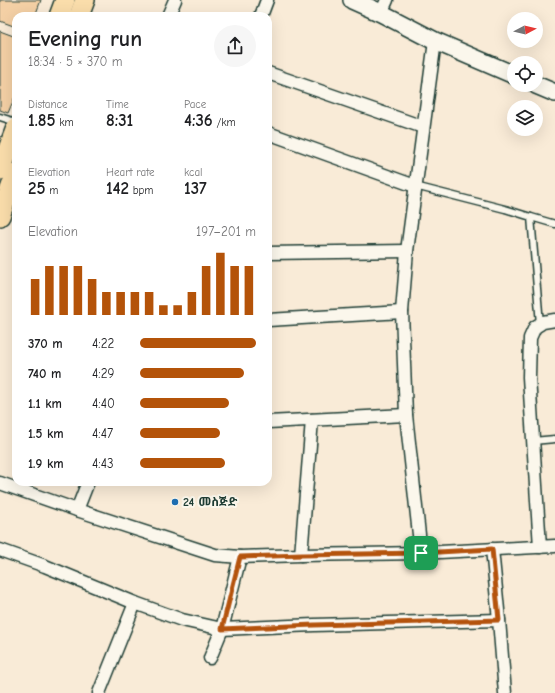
<!DOCTYPE html>
<html lang="en">
<head>
<meta charset="utf-8">
<style>
	body { margin:0; font-family:"Comic Neue","Noto Sans Ethiopic",sans-serif; background:#f6f6f6; color:#202124; height:100vh; display:flex; flex-direction:column; font-size:15px; white-space:nowrap }
	* { box-sizing:border-box; margin:0 }
	p { font-size:13px; color:#757577 }
	.icon { flex:none; width:22px; height:22px; fill:none; stroke:currentColor; stroke-width:2; stroke-linecap:round; stroke-linejoin:round }
	.map { position:relative; flex:1; overflow:hidden }
	.panel { position:absolute; left:12px; top:12px; width:260px; height:474px; display:flex; flex-direction:column; background:#fff; border-radius:12px; box-shadow:0 4px 16px #0002 }
	.panel>* { flex:none }
	.needle { width:26px; rotate:83deg }
	.controls { position:absolute; left:507px; top:12px; display:grid; gap:8px }
	.controls a { display:grid; place-items:center; width:36px; height:36px; border-radius:50%; background:#fff; box-shadow:0 4px 16px #0002; font-size:20px }
	.pin { position:absolute; display:grid; place-items:center; width:34px; height:34px; color:#fff; margin:-17px; border-radius:8px; box-shadow:0 2px 6px #0006 }
	.round { display:grid; place-items:center; flex:none; width:42px; height:42px; border-radius:21px; background:#f6f6f6 }
	.headline { display:flex; align-items:center; justify-content:space-between; height:68px; padding:0 16px }
	h1 { font-size:22px; font-weight:700; line-height:30px }
	.metrics { display:grid; grid-template-columns:repeat(3,1fr); gap:6px; height:68px; padding:4px 16px }
	.metrics div { display:grid; align-content:center }
	.metrics b { font-size:17px; font-weight:700 }
	.metrics small { font-size:11px; font-weight:400 }
	.metrics p { font-size:11px }
	.chart { height:112px; padding:8px 16px }
	.chart p { display:flex; justify-content:space-between }
	.chart svg { width:100%; height:72px; margin-top:4px; stroke:#b45309; stroke-width:6 }
	ul { padding:0 16px; list-style:none; font-size:13px }
	li { display:grid; grid-template-columns:64px 48px 1fr; align-items:center; height:30px }
	li i { height:10px; border-radius:5px; background:#b45309 }
	.map>svg:first-child { display:block }
	.building { fill:#f4d0a5; stroke:#1f3d34 }
	.lines { fill:none; stroke-linecap:round; stroke-linejoin:round }
	.lane-casing { stroke:#1f3d34; stroke-width:9 }
	.street-casing { stroke:#1f3d34; stroke-width:15 }
	.secondary-casing { stroke:#1f3d34; stroke-width:20 }
	.primary-casing { stroke:#1f3d34; stroke-width:22 }
	.lane { stroke:#fbf7ec; stroke-width:6 }
	.street { stroke:#fbf7ec; stroke-width:12 }
	.secondary { stroke:#fbf7ec; stroke-width:17 }
	.primary { stroke:#faddab; stroke-width:19 }
	.route-casing { stroke:#fff; stroke-width:8 }
	.route { stroke:#b45309; stroke-width:5 }
	.poi-dot { fill:#1f6fb2; stroke:#fbf7ec; stroke-width:1.5 }
	.labels { text-anchor:middle; dominant-baseline:central; stroke-width:4; stroke-linejoin:round; paint-order:stroke }
	.poi-label { font-size:12px; font-weight:bold; fill:#1f3d34; stroke:#fbf7ec; text-anchor:start }
</style>
</head>
<body>
<div class="map">
<svg width="555" height="693" viewBox="0 0 555 693">
	<rect width="100%" height="100%" fill="#f9ebd7"/>
	<filter id="ink" filterUnits="userSpaceOnUse"><feTurbulence type="fractalNoise" baseFrequency=".025" numOctaves="2"/><feDisplacementMap in="SourceGraphic" scale="8" xChannelSelector="R" yChannelSelector="G"/><feConvolveMatrix kernelMatrix="1 2 1 2 8 2 1 2 1" color-interpolation-filters="sRGB"/></filter>
	<g filter="url(#ink)">
		<g class="building">
			<polygon points="0,0 41,0 35,16 16,16 16,27 0,21"/>
			<polygon points="0,31 16,37 16,94 8,113 0,110"/>
		</g>
		<g class="lines">
			<defs>
				<g id="lane">
					<polyline points="0,117 16,122"/>
					<polyline points="415,186 505,209 531,217 540,324"/>
					<polyline points="531,217 555,224"/>
					<polyline points="533,441 555,439"/>
				</g>
				<g id="street">
					<polyline points="381,13 387,0"/>
					<polyline points="168,16 175,0"/>
					<polyline points="261,16 267,0"/>
					<polyline points="268,73 423,127"/>
					<polyline points="268,133 415,186"/>
					<polyline points="268,253 407,251"/>
					<polyline points="268,320 402,312"/>
					<polyline points="268,422 406,415"/>
					<polyline points="0,483 77,510 215,555 240,557 301,555 421,553 555,546"/>
					<polyline points="77,510 88,482"/>
					<polyline points="540,547 529,377 530,338 535,327 540,324 543,322 555,320"/>
					<polyline points="492,549 499,620"/>
					<polyline points="0,550 45,566 135,603 182,620 222,629 314,625 499,620 505,693"/>
					<polyline points="421,553 406,415 402,312 407,251 435,41"/>
					<polyline points="301,555 312,420"/>
					<polyline points="210,658 222,629 240,557"/>
					<polyline points="99,693 135,603"/>
				</g>
				<g id="secondary">
					<polyline points="352,0 381,13 435,41 514,75"/>
					<polyline points="536,85 555,93"/>
				</g>
				<g id="primary">
					<polyline points="59,16 65,0"/>
					<polyline points="79,16 85,0"/>
					<polyline points="0,170 16,128"/>
					<polyline points="0,216 16,173"/>
				</g>
			</defs>
			<use href="#lane" class="lane-casing"/>
			<use href="#street" class="street-casing"/>
			<use href="#secondary" class="secondary-casing"/>
			<use href="#primary" class="primary-casing"/>
			<use href="#lane" class="lane"/>
			<use href="#street" class="street"/>
			<use href="#secondary" class="secondary"/>
			<use href="#primary" class="primary"/>
		</g>
	</g>
	<g class="lines" filter="url(#ink)">
		<defs>
			<polygon id="route" points="492,549 499,620 314,625 222,629 240,557 302,555 421,553"/>
		</defs>
		<use href="#route" class="route-casing"/>
		<use href="#route" class="route"/>
	</g>
	<circle class="poi-dot" cx="175" cy="502" r="4"/>
	<g class="labels">
		<g class="poi-label">
			<text x="183" y="502">24 መስጅድ</text>
		</g>
	</g>
</svg>
<div class="controls">
<a><svg class="needle" viewBox="-14 -14 28 28"><path d="M0-13l5 13h-10z" fill="#e53935"/><path d="M0 13l5-13h-10z" fill="#757577"/></svg></a>
<a><svg class="icon" aria-label="locate" viewBox="0 0 24 24"><circle cx="12" cy="12" r="6"/><path d="M12 2v4M12 18v4M2 12h4M18 12h4"/></svg></a>
<a><svg class="icon" aria-label="layers" viewBox="0 0 24 24"><path d="M12 4l9 5-9 5-9-5zM3 14l9 5 9-5"/></svg></a>
</div>
<div class="pin" style="left:421px;top:553px;background:#1e9e55"><svg class="icon" aria-label="arrive" viewBox="0 0 24 24"><path d="M6 21V4h12l-3 4 3 4H6"/></svg></div>
<section class="panel">
<div class="headline"><div><h1>Evening run</h1><p>18:34 · 5 × 370 m</p></div><a class="round"><svg class="icon" aria-label="share" viewBox="0 0 24 24"><path d="M12 15V3M7 8l5-5 5 5M5 13v7h14v-7"/></svg></a></div>
<div class="metrics">
<div><p>Distance</p><b>1.85<small> km</small></b></div>
<div><p>Time</p><b>8:31</b></div>
<div><p>Pace</p><b>4:36<small> /km</small></b></div>
</div>
<div class="metrics">
<div><p>Elevation</p><b>25<small> m</small></b></div>
<div><p>Heart rate</p><b>142<small> bpm</small></b></div>
<div><p>kcal</p><b>137</b></div>
</div>
<div class="chart"><p><span>Elevation</span>197–201 m</p>
<svg viewBox="0 0 160 44" preserveAspectRatio="none"><path d="M5 44V22M15 44V14M25 44V14M35 44V14M45 44V22M55 44V30M65 44V30M75 44V30M85 44V30M95 44V38M105 44V38M115 44V30M125 44V14M135 44V6M145 44V14M155 44V14"/></svg>
</div>
<ul>
<li><b>370 m</b>4:22<i style="width:100%"></i></li>
<li><b>740 m</b>4:29<i style="width:90%"></i></li>
<li><b>1.1 km</b>4:40<i style="width:77%"></i></li>
<li><b>1.5 km</b>4:47<i style="width:69%"></i></li>
<li><b>1.9 km</b>4:43<i style="width:73%"></i></li>
</ul>
</section>
</div>
</body>
</html>
